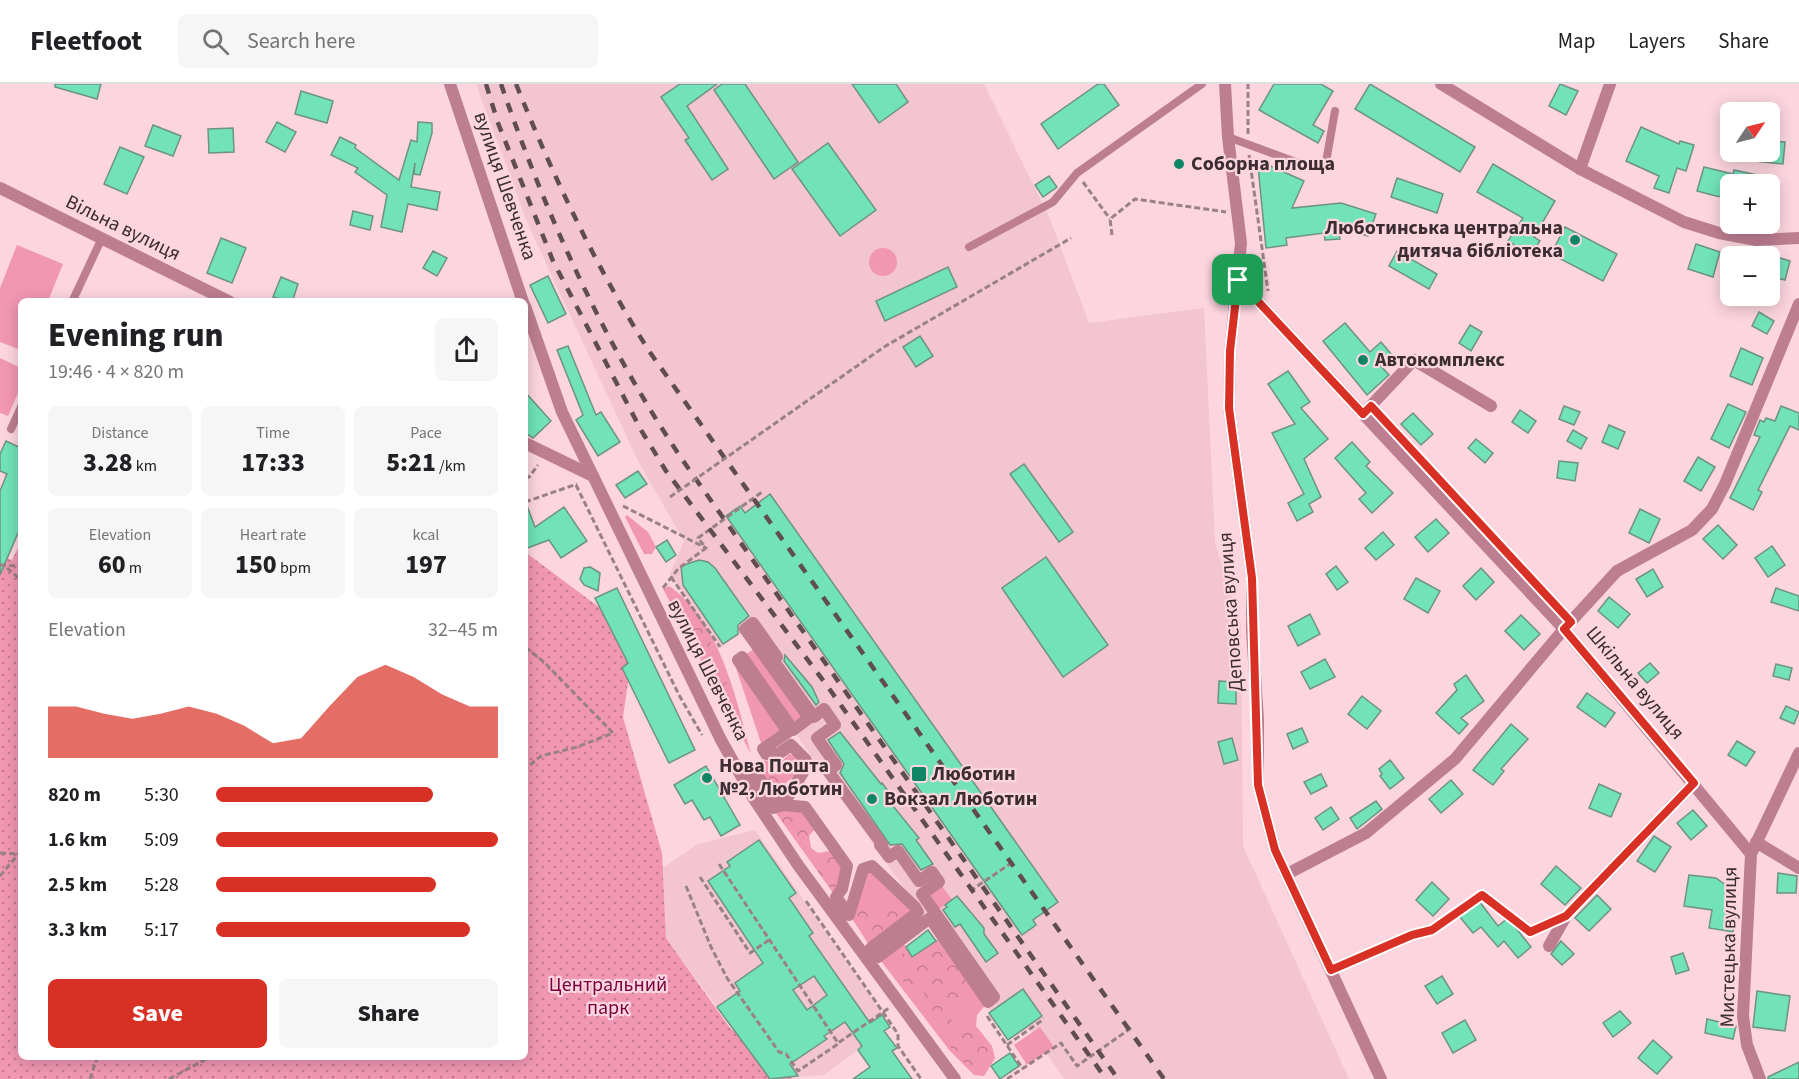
<!DOCTYPE html>
<html lang="en">
<head>
<meta charset="utf-8">
<style>
	body { margin:0; font-family:"Source Sans 3",sans-serif; background:#f6f6f6; color:#202124; height:100vh; display:flex; flex-direction:column; font-size:22px; white-space:nowrap }
	* { box-sizing:border-box; margin:0 }
	p { font-size:20px; color:#757577 }
	.icon { flex:none; width:33px; height:33px; fill:none; stroke:currentColor; stroke-width:2; stroke-linecap:round; stroke-linejoin:round }
	.map { position:relative; flex:1; overflow:hidden }
	.sheet { position:absolute; left:18px; top:214px; width:510px; height:762px; display:flex; flex-direction:column; background:#fff; border-radius:9px; box-shadow:0 3px 15px #0003 }
	.sheet>* { flex:none }
	.needle { width:39px; rotate:55deg }
	.tools { position:absolute; left:1720px; top:18px; display:grid; gap:12px }
	.tools a { display:grid; place-items:center; width:60px; height:60px; border-radius:9px; background:#fff; box-shadow:0 3px 15px #0003; font-size:30px }
	.pin { position:absolute; display:grid; place-items:center; width:51px; height:51px; color:#fff; margin:-26px; border-radius:12px; box-shadow:0 3px 9px #0006 }
	.round { display:grid; place-items:center; flex:none; width:63px; height:63px; border-radius:9px; background:#f6f6f6 }
	.head { display:flex; align-items:center; justify-content:space-between; height:102px; padding:0 30px }
	h1 { font-size:33px; font-weight:800; line-height:45px }
	.stats { display:grid; grid-template-columns:repeat(3,1fr); gap:9px; height:102px; padding:6px 30px }
	.stats div { display:grid; align-content:center; border-radius:9px; background:#f6f6f6; text-align:center }
	.stats b { font-size:26px; font-weight:800 }
	.stats small { font-size:16px; font-weight:400 }
	.stats p { font-size:16px }
	.chart { height:168px; padding:12px 30px }
	.chart p { display:flex; justify-content:space-between }
	.chart svg { width:100%; height:108px; margin-top:6px; fill:#d93025; opacity:.7 }
	.cta { display:flex; gap:12px; margin-top:auto; padding:12px 30px }
	.cta a { flex:1; height:69px; border-radius:9px; background:#d93025; color:#fff; font-size:24px; font-weight:800; line-height:69px; text-align:center }
	.cta a+a { background:#f6f6f6; color:#202124 }
	ul { padding:0 30px; list-style:none; font-size:20px }
	li { display:grid; grid-template-columns:96px 72px 1fr; align-items:center; height:45px }
	li i { height:15px; border-radius:8px; background:#d93025 }
	header { display:flex; align-items:center; gap:36px; box-sizing:border-box; height:84px; padding:0 30px; background:#fff; border-bottom:2px solid #e0e0e0 }
	header strong { font-size:28px }
	nav { display:flex; gap:33px; margin-inline-start:auto; font-size:21px }
	.search { width:420px; height:54px; background:#f6f6f6; display:flex; align-items:center; gap:15px; box-sizing:border-box; padding:0 21px; border-radius:9px; color:#757577; font-size:22px }
	.map>svg:first-child { display:block }
	.built { fill:#f2c5d0 }
	.grass { fill:#f297b3 }
	.forest { fill:url(#forest-crowns) }
	.park { fill:url(#park-dots) }
	.building { fill:#71e2ba; stroke:#6e9284; stroke-width:1.5; fill-rule:evenodd }
	.lines { fill:none; stroke-linecap:round; stroke-linejoin:round }
	.path { stroke:#9a8087; stroke-width:3; stroke-dasharray:6 3; stroke-linecap:butt }
	.service { stroke:#bd7e91; stroke-width:8 }
	.pedestrian { stroke:#bd7e91; stroke-width:12 }
	.minor { stroke:#bd7e91; stroke-width:12 }
	.tertiary { stroke:#bd7e91; stroke-width:12 }
	.rail { stroke:#604d52; stroke-width:4.5; stroke-dasharray:10 10; stroke-linecap:butt }
	.path-bridge { stroke:#9a8087; stroke-width:3; stroke-dasharray:6 3; stroke-linecap:butt }
	.route-casing { stroke:#fff; stroke-width:12 }
	.route { stroke:#d93025; stroke-width:8 }
	.poi-dot { fill:#108565; stroke:#fcd5df; stroke-width:2 }
	.labels { text-anchor:middle; dominant-baseline:central; stroke-width:4.5; stroke-linejoin:round; paint-order:stroke }
	.poi-label { font-size:20px; font-weight:bold; fill:#3b2d31; stroke:#fcd5df; text-anchor:start }
	.street-label { font-size:20px; fill:#3b2d31; stroke:#fcd5df }
	.park-label { font-size:20px; fill:#78003c; stroke:#fcd5df }
</style>
</head>
<body>
<header>
<strong>Fleetfoot</strong>
<div class="search"><svg class="icon" aria-label="search" viewBox="0 0 24 24"><circle cx="10" cy="10" r="6"/><path d="M15 15l6 6"/></svg>Search here</div>
<nav><a>Map</a><a>Layers</a><a>Share</a></nav>
</header>
<div class="map">
<svg width="1799" height="995" viewBox="0 0 1799 995">
	<defs>
		<pattern id="forest-crowns" width="20" height="18" patternUnits="userSpaceOnUse" patternTransform="scale(1.5)"><rect width="20" height="18" fill="#f297b3"/><path d="M2 6a3 3 0 1 1 6 0M12 15a3 3 0 1 1 6 0" fill="none" stroke="#c57c92"/></pattern>
		<pattern id="park-dots" width="8" height="8" patternUnits="userSpaceOnUse" patternTransform="scale(1.5)"><rect width="8" height="8" fill="#f297b3"/><path d="M2 2h.1M6 6h.1" fill="none" stroke="#c57c92" stroke-width="1.8" stroke-linecap="round"/></pattern>
	</defs>
	<rect width="100%" height="100%" fill="#fcd5df"/>
	<g class="built">
		<polygon points="476,0 984,0 1050,135 1089,239 1204,224 1215,459 1241,542 1243,762 1349,995 1064,995 1030,944 1010,955 794,647 747,545 720,564 670,490 684,457 637,375 527,138"/>
		<polygon points="755,746 891,942 824,991 770,995 666,854 663,784 698,760"/>
	</g>
	<g class="grass">
		<polygon points="17,161 63,180 48,217 21,218 21,266 0,258 0,204"/>
		<circle cx="883" cy="178" r="14"/>
		<polygon points="0,274 21,284 21,302 8,332 0,329"/>
		<polygon points="627,431 648,448 656,463 652,470 644,470 625,433"/>
		<path d="M669,502C719,535 737,616 751,670L663,505Z"/>
		<polygon points="758,562 809,634 793,646 742,573"/>
		<polygon points="734,578 788,648 763,665"/>
		<polygon points="868,781 915,823 871,864 849,830"/>
		<polygon points="939,798 952,816 935,828 922,810"/>
		<polygon points="942,852 988,918 977,931 976,942 992,962 995,974 984,992 974,991 950,967 878,873 900,855 913,872"/>
		<polygon points="1040,943 1054,963 1027,981 1014,961"/>
	</g>
	<g class="forest">
		<path d="M681,521C703,530 723,585 729,606L724,612L679,526Z"/>
		<polygon points="789,670 795,671 800,687 781,703 768,701 759,689 759,683 765,676 779,680"/>
		<polygon points="805,723 815,745 809,752 811,764 818,769 830,767 847,782 836,813 773,725"/>
		<polygon points="862,813 879,827 893,815 906,825 906,831 872,857 854,827 857,814"/>
		<path d="M901,860L905,871L912,879C922,871 931,869 941,860L958,881L961,892L968,893L983,916L978,917L966,909L956,915L938,913C942,921 948,932 953,938C964,952 995,948 992,974C991,981 987,986 981,989C960,982 936,945 926,926L928,918L924,909L906,903L899,890L902,879L897,874L884,875Z"/>
	</g>
	<polygon class="park" points="21,458 21,974 525,974 525,468 635,550 623,633 662,769 666,854 730,944 793,995 0,995 0,470 12,476"/>
	<g class="building">
		<polygon points="55,0 101,0 97,15 55,3"/>
		<polygon points="680,0 717,0 687,22 728,85 712,96 685,56 689,54 661,13"/>
		<polygon points="722,0 745,0 798,78 774,95 714,6"/>
		<polygon points="852,0 896,0 908,18 879,39"/>
		<polygon points="1098,0 1104,0 1119,21 1058,65 1041,40"/>
		<polygon points="1274,0 1321,0 1333,7 1313,41 1324,47 1318,59 1259,26"/>
		<polygon points="1370,0 1475,63 1460,88 1355,25"/>
		<polygon points="1560,0 1578,7 1566,31 1549,22"/>
		<polygon points="301,7 333,17 327,39 295,30"/>
		<polygon points="277,38 296,48 285,68 266,58"/>
		<polygon points="418,38 432,39 432,49 420,91 414,90 415,79 411,103 440,108 437,126 408,120 402,148 381,143 387,111 355,88 358,84 331,71 340,53 356,61 355,64 399,96 411,56 417,58"/>
		<polygon points="153,41 181,52 173,72 145,62"/>
		<polygon points="1641,43 1679,60 1680,57 1694,61 1686,87 1677,84 1669,109 1654,104 1659,92 1626,77"/>
		<polygon points="233,44 234,68 209,69 208,45"/>
		<polygon points="1770,57 1785,58 1783,80 1746,76 1747,68 1770,68"/>
		<polygon points="828,59 876,126 840,152 792,85"/>
		<polygon points="120,63 144,73 127,110 104,100"/>
		<polygon points="1493,80 1555,117 1534,153 1540,157 1530,171 1508,157 1523,134 1477,108"/>
		<polygon points="1268,81 1304,97 1292,124 1341,119 1376,130 1368,152 1338,143 1340,155 1325,156 1324,149 1286,154 1287,161 1266,164 1258,82"/>
		<polygon points="1704,83 1733,90 1734,86 1776,95 1776,100 1731,100 1731,114 1716,112 1697,107"/>
		<polygon points="1049,92 1057,103 1043,113 1035,101"/>
		<polygon points="1397,94 1443,110 1437,129 1391,113"/>
		<polygon points="353,127 373,132 370,146 350,141"/>
		<polygon points="1565,143 1617,170 1603,197 1551,170"/>
		<polygon points="221,154 246,164 232,199 207,189"/>
		<polygon points="1696,160 1720,168 1713,193 1688,185"/>
		<polygon points="433,167 447,174 437,192 423,184"/>
		<polygon points="1397,167 1437,190 1429,205 1389,182"/>
		<polygon points="1770,171 1790,177 1785,196 1770,192"/>
		<polygon points="948,183 957,203 885,237 876,217"/>
		<polygon points="548,192 566,230 548,239 530,201"/>
		<polygon points="281,193 298,200 292,218 273,213"/>
		<polygon points="1759,228 1774,237 1767,250 1752,242"/>
		<polygon points="1345,239 1370,268 1381,258 1392,271 1380,281 1389,291 1367,311 1323,257"/>
		<polygon points="1470,241 1482,248 1471,267 1459,259"/>
		<polygon points="920,252 933,272 916,283 903,263"/>
		<polygon points="568,262 596,331 601,328 620,358 598,372 576,336 583,331 557,266"/>
		<polygon points="1741,264 1763,274 1752,301 1730,292"/>
		<polygon points="1288,287 1310,318 1301,324 1328,355 1304,375 1321,413 1309,420 1313,428 1297,437 1288,419 1304,410 1272,349 1295,340 1268,300"/>
		<polygon points="525,308 551,337 533,354 525,349"/>
		<polygon points="1728,320 1746,328 1729,364 1711,355"/>
		<polygon points="1564,322 1580,328 1574,341 1559,335"/>
		<polygon points="1781,322 1799,329 1799,346 1790,342 1758,406 1762,408 1753,426 1730,414 1760,353 1754,351 1760,336 1764,338 1766,334 1775,337"/>
		<polygon points="1520,326 1536,337 1528,349 1512,338"/>
		<polygon points="1413,329 1433,350 1421,361 1401,340"/>
		<polygon points="1609,341 1625,348 1618,365 1602,358"/>
		<polygon points="1573,346 1587,354 1581,365 1567,357"/>
		<polygon points="1476,355 1493,369 1485,379 1468,364"/>
		<polygon points="6,357 21,364 21,442 0,491 0,407 7,390 0,387 0,370"/>
		<polygon points="1352,358 1370,378 1366,382 1393,409 1372,429 1359,415 1366,409 1335,374"/>
		<polygon points="1698,373 1715,383 1701,407 1684,397"/>
		<polygon points="1559,377 1578,379 1575,397 1557,394"/>
		<polygon points="1024,380 1073,448 1059,458 1010,390"/>
		<polygon points="638,387 647,400 625,414 616,401"/>
		<polygon points="770,410 1058,818 1033,836 1036,841 1022,851 726,432 740,422 745,429"/>
		<polygon points="526,419 535,443 564,423 587,457 561,474 549,456 525,465"/>
		<polygon points="1640,425 1660,435 1649,459 1629,449"/>
		<polygon points="1436,435 1449,449 1428,468 1415,453"/>
		<polygon points="1718,441 1737,461 1723,475 1703,455"/>
		<polygon points="1383,448 1394,461 1376,476 1365,464"/>
		<polygon points="667,456 676,471 666,478 656,463"/>
		<polygon points="1772,462 1785,481 1768,493 1755,474"/>
		<polygon points="1046,473 1108,561 1063,593 1002,504"/>
		<polygon points="699,476 708,478 715,484 749,532 738,541 738,550 723,560 683,501 681,482"/>
		<polygon points="1336,482 1348,498 1337,506 1326,490"/>
		<polygon points="590,483 600,489 598,507 584,501 580,495 584,484"/>
		<polygon points="1481,484 1494,498 1476,516 1463,502"/>
		<polygon points="1653,485 1663,503 1647,513 1636,495"/>
		<polygon points="1416,494 1440,507 1428,529 1404,515"/>
		<polygon points="617,504 695,666 669,679 622,584 628,579 595,514"/>
		<polygon points="1776,504 1799,512 1799,527 1771,518"/>
		<polygon points="1609,513 1630,530 1618,544 1598,527"/>
		<polygon points="1310,530 1320,550 1298,562 1288,542"/>
		<polygon points="1521,531 1540,550 1524,566 1505,547"/>
		<polygon points="785,571 812,603 819,618 816,621 784,577"/>
		<polygon points="1325,575 1335,593 1310,605 1301,588"/>
		<polygon points="1650,579 1659,589 1647,599 1638,589"/>
		<polygon points="1776,580 1792,584 1789,596 1773,592"/>
		<polygon points="1466,591 1484,617 1461,634 1468,640 1459,650 1436,629 1457,606 1454,600"/>
		<polygon points="1219,597 1236,598 1236,620 1218,619"/>
		<polygon points="1587,609 1615,629 1605,643 1577,623"/>
		<polygon points="1362,612 1381,627 1367,645 1348,630"/>
		<polygon points="1786,622 1799,628 1794,640 1780,634"/>
		<polygon points="1511,640 1528,655 1501,685 1504,687 1493,701 1473,686"/>
		<polygon points="1302,644 1308,658 1293,665 1287,650"/>
		<polygon points="840,648 881,700 882,699 897,719 893,722 919,754 916,756 933,780 921,786 902,760 890,761 840,689 844,680 828,656"/>
		<polygon points="1232,654 1238,676 1224,680 1218,658"/>
		<polygon points="1737,657 1755,668 1746,682 1728,671"/>
		<polygon points="1390,676 1404,694 1390,705 1380,692 1382,690 1379,685"/>
		<polygon points="706,682 740,741 721,752 710,733 704,736 692,716 685,720 674,701"/>
		<polygon points="1321,690 1327,702 1311,710 1304,698"/>
		<polygon points="1451,696 1463,710 1441,729 1429,715"/>
		<polygon points="1599,700 1621,710 1611,733 1589,724"/>
		<polygon points="1376,717 1382,725 1357,745 1350,734"/>
		<polygon points="1331,723 1339,735 1323,746 1315,734"/>
		<polygon points="1693,726 1707,742 1691,756 1677,739"/>
		<polygon points="1654,752 1671,763 1655,788 1637,777"/>
		<path d="M759,756L796,809L789,814L813,849L809,852L870,939L882,931L890,943L884,947L897,964L892,967L912,995H853L870,983L858,966L862,962L845,938L824,952L827,955L790,980L798,992L770,995L717,923L740,907L735,899L763,879L708,797L730,782L727,778ZM814,892L827,911L807,926L793,906Z"/>
		<polygon points="1556,782 1581,804 1565,821 1541,800"/>
		<polygon points="1778,789 1797,792 1796,809 1777,809"/>
		<polygon points="1689,791 1716,794 1727,802 1726,826 1736,828 1733,848 1709,844 1712,826 1684,822"/>
		<polygon points="1432,798 1449,815 1433,832 1416,816"/>
		<polygon points="1597,811 1611,825 1589,847 1575,834"/>
		<polygon points="957,812 984,844 984,850 998,869 986,878 960,840 955,843 943,826 947,823 945,821"/>
		<polygon points="1479,817 1498,842 1508,834 1531,863 1518,874 1504,857 1498,863 1481,843 1473,849 1459,832"/>
		<polygon points="928,846 936,857 912,873 906,863"/>
		<polygon points="1561,857 1574,870 1562,881 1551,870"/>
		<polygon points="1683,869 1689,886 1676,890 1671,873"/>
		<polygon points="1442,892 1453,910 1437,920 1425,902"/>
		<polygon points="1023,905 1042,932 1008,956 989,929"/>
		<polygon points="1757,907 1790,912 1785,947 1753,943"/>
		<polygon points="1620,927 1631,939 1613,953 1603,939"/>
		<polygon points="1707,935 1736,942 1733,955 1705,949"/>
		<polygon points="1465,936 1476,956 1453,969 1442,949"/>
		<polygon points="1653,956 1672,973 1657,990 1638,974"/>
		<polygon points="1010,969 1019,982 1000,995 991,982"/>
		<polygon points="1799,978 1799,995 1768,995 1768,993"/>
	</g>
	<g class="lines">
		<g class="path">
			<polyline points="1248,50 1248,0"/>
			<polyline points="1249,71 1268,207"/>
			<polyline points="1083,98 1110,135"/>
			<polyline points="1112,151 1110,135 1135,115 1226,128"/>
			<polyline points="525,394 529,393 538,381"/>
			<polyline points="576,401 679,611 702,651"/>
			<polyline points="525,418 577,400"/>
			<polyline points="623,422 706,464"/>
			<polyline points="0,481 21,482"/>
			<polyline points="7,484 21,496"/>
			<polyline points="671,493 720,563"/>
			<polyline points="663,504 678,485 706,464 698,454 762,408"/>
			<polyline points="525,563 544,578 613,649 577,663 541,672 525,685"/>
			<polyline points="0,769 18,770"/>
			<polyline points="719,780 838,959 889,924"/>
			<polyline points="0,792 21,767"/>
			<polyline points="700,793 750,869 769,856"/>
			<polyline points="686,802 711,863 727,894 779,968 786,970 798,987 838,960"/>
			<polyline points="970,807 1013,778"/>
			<polyline points="806,817 898,950 898,962 921,995"/>
			<polyline points="1341,881 1412,851 1433,846 1482,811 1530,848 1545,841"/>
			<polyline points="987,932 1023,985"/>
			<polyline points="1007,961 1044,935"/>
			<polyline points="90,995 97,974"/>
			<polyline points="169,995 208,974"/>
			<polyline points="1007,995 1061,959 1077,982 1131,944"/>
		</g>
		<g class="service">
			<polyline points="1228,53 1312,84 1326,78 1335,27"/>
			<polyline points="969,163 1053,118 1077,89 1202,0"/>
			<polyline points="72,218 101,156"/>
			<polyline points="11,345 21,323"/>
		</g>
		<polygon class="pedestrian" points="753,539 777,573 773,576 814,633 824,625 835,641 817,654 836,681 828,687 882,760 880,761 889,773 898,767 919,797 932,788 939,798 922,810 994,913 988,918 930,834 878,873 871,864 918,828 915,823 872,782 863,785 849,831 836,813 842,805 847,782 805,723 783,721 773,724 748,687 752,685 771,709 786,716 805,685 806,676 791,661 778,670 766,670 763,665 788,648 738,576 742,573 793,646 809,634 745,545"/>
		<g class="minor">
			<polyline points="450,0 523,218"/>
			<polyline points="1225,0 1228,53 1241,159 1230,267 1229,324 1252,494 1252,547 1258,636 1258,701 1275,766 1381,995"/>
			<polyline points="1580,85 1610,0"/>
			<polyline points="0,104 230,218"/>
			<polyline points="1238,196 1564,545 1751,770"/>
			<polyline points="525,222 562,328 721,656 754,715 798,781 955,995"/>
			<polyline points="1363,330 1414,276 1491,322"/>
			<polyline points="525,359 593,392"/>
			<polyline points="1756,758 1799,784"/>
			<polyline points="1287,790 1366,749 1455,675 1564,545 1617,487 1692,446 1712,425 1725,400 1799,220"/>
			<polyline points="1549,862 1566,832 1694,699"/>
			<polyline points="1760,995 1747,961 1743,932 1751,770 1799,669"/>
		</g>
		<polyline class="tertiary" points="1441,0 1580,85 1684,138 1719,149 1756,156 1799,154"/>
		<g class="rail">
			<polyline points="486,0 498,39 553,177 641,346 666,387 828,603 1106,995"/>
			<path d="M501,0C547,134 606,264 686,381L1118,995"/>
			<path d="M516,0C553,92 596,183 649,267L1164,995"/>
		</g>
		<polyline class="path-bridge" points="670,413 884,263 1071,154"/>
	</g>
	<g class="lines">
		<defs>
			<polygon id="route" points="1238,196 1363,330 1371,322 1571,538 1564,545 1694,699 1566,832 1530,848 1482,811 1432,846 1412,851 1331,886 1275,766 1258,701 1252,494 1229,324 1230,267"/>
		</defs>
		<use href="#route" class="route-casing"/>
		<use href="#route" class="route"/>
	</g>
	<g class="poi-dot">
		<circle cx="1179" cy="80" r="6"/>
		<circle cx="1575" cy="156" r="6"/>
		<circle cx="1363" cy="276" r="6"/>
		<rect x="911" y="682" width="16" height="16" rx="3"/>
		<circle cx="707" cy="694" r="6"/>
		<circle cx="872" cy="715" r="6"/>
	</g>
	<g class="labels">
		<g class="poi-label">
			<text x="1191" y="80">Соборна площа</text>
			<text x="1563" y="144" text-anchor="end">Люботинська центральна<tspan x="1563" dy="23">дитяча бібліотека</tspan></text>
			<text x="1375" y="276">Автокомплекс</text>
			<text x="719" y="682">Нова Пошта<tspan x="719" dy="23">№2, Люботин</tspan></text>
			<text x="932" y="690">Люботин</text>
			<text x="884" y="715">Вокзал Люботин</text>
		</g>
		<g class="street-label">
			<text transform="translate(505 102) rotate(71)">вулиця Шевченка</text>
			<text transform="translate(123 144) rotate(26)">Вільна вулиця</text>
			<text transform="translate(1231 528) rotate(-94)">Деповська вулиця</text>
			<text transform="translate(708 586) rotate(63)">вулиця Шевченка</text>
			<text transform="translate(1635 599) rotate(50)">Шкільна вулиця</text>
			<text transform="translate(1729 863) rotate(-89)">Мистецька вулиця</text>
		</g>
		<g class="park-label">
			<text x="608" y="901">Центральний<tspan x="608" dy="23">парк</tspan></text>
		</g>
	</g>
</svg>
<div class="tools">
<a><svg class="needle" viewBox="-14 -14 28 28"><path d="M0-13l5 13h-10z" fill="#e53935"/><path d="M0 13l5-13h-10z" fill="#757577"/></svg></a>
<a>+</a>
<a>−</a>
</div>
<div class="pin" style="left:1238px;top:196px;background:#1e9e55"><svg class="icon" aria-label="arrive" viewBox="0 0 24 24"><path d="M6 21V4h12l-3 4 3 4H6"/></svg></div>
<section class="sheet">
<div class="head"><div><h1>Evening run</h1><p>19:46 · 4 × 820 m</p></div><a class="round"><svg class="icon" aria-label="share" viewBox="0 0 24 24"><path d="M12 15V3M7 8l5-5 5 5M5 13v7h14v-7"/></svg></a></div>
<div class="stats">
<div><p>Distance</p><b>3.28<small> km</small></b></div>
<div><p>Time</p><b>17:33</b></div>
<div><p>Pace</p><b>5:21<small> /km</small></b></div>
</div>
<div class="stats">
<div><p>Elevation</p><b>60<small> m</small></b></div>
<div><p>Heart rate</p><b>150<small> bpm</small></b></div>
<div><p>kcal</p><b>197</b></div>
</div>
<div class="chart"><p><span>Elevation</span>32–45 m</p>
<svg viewBox="0 0 160 44" preserveAspectRatio="none"><path d="M0 44V23L10 23L20 26L30 28L40 26L50 23L60 26L70 31L80 38L90 36L100 23L110 11L120 6L130 11L140 18L150 23L160 23V44z"/></svg>
</div>
<ul>
<li><b>820 m</b>5:30<i style="width:77%"></i></li>
<li><b>1.6 km</b>5:09<i style="width:100%"></i></li>
<li><b>2.5 km</b>5:28<i style="width:78%"></i></li>
<li><b>3.3 km</b>5:17<i style="width:90%"></i></li>
</ul>
<div class="cta"><a>Save</a><a>Share</a></div>
</section>
</div>
</body>
</html>
